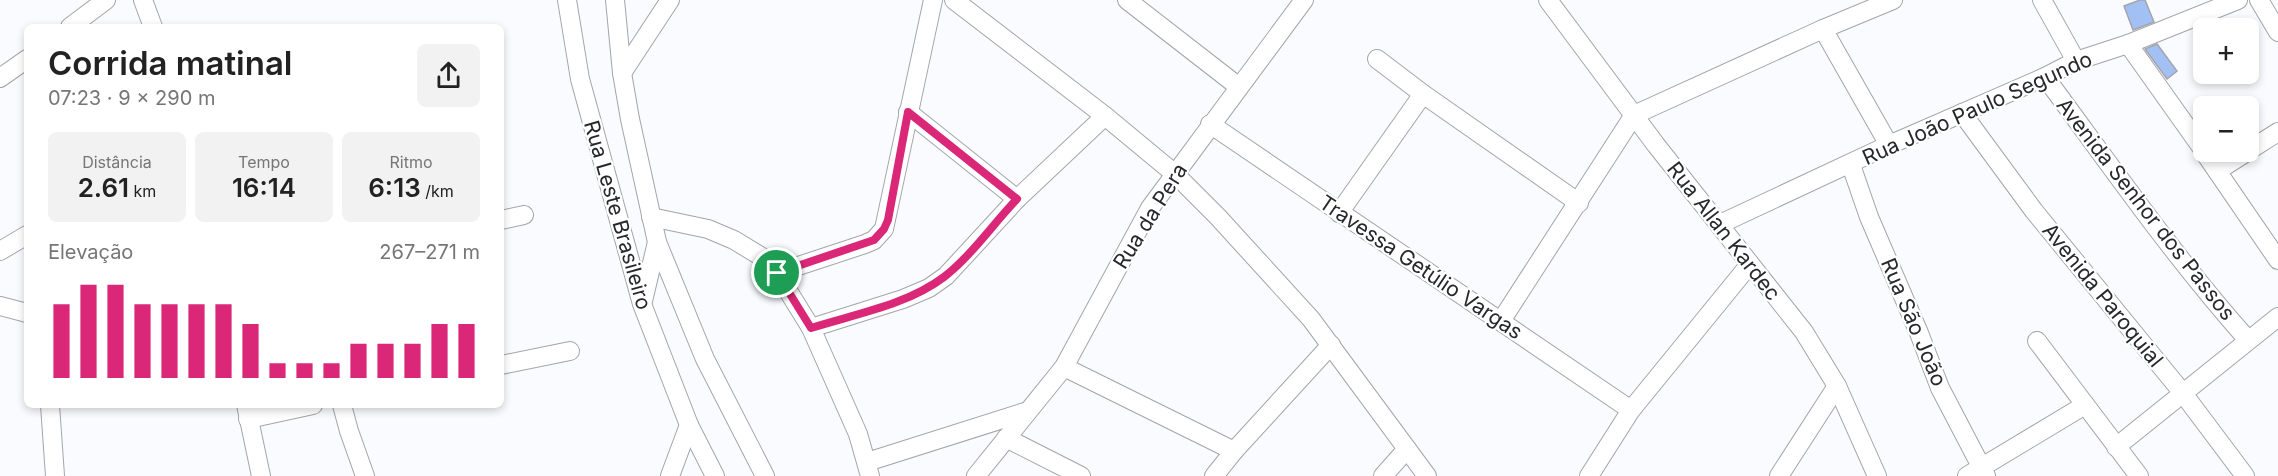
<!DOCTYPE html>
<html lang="pt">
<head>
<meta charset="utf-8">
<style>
	body { margin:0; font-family:Inter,sans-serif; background:#f2f2f2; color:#222; height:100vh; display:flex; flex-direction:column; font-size:22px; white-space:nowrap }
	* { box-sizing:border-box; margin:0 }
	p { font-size:20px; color:#767676 }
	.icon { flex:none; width:33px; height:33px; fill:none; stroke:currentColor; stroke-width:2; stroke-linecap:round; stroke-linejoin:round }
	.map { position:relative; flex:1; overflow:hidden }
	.panel { position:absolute; left:24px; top:24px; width:480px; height:384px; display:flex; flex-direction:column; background:#fff; border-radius:9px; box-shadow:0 3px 9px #0003 }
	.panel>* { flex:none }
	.fabs { position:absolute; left:2193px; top:18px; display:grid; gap:12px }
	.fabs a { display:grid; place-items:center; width:66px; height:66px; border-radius:9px; background:#fff; box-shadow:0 3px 9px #0003; font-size:30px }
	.pin { position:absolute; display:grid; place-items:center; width:51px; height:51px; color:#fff; margin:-26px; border:3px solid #fff; border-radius:50%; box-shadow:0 2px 6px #0007 }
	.round { display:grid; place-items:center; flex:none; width:63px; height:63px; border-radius:9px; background:#f2f2f2 }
	.summary { display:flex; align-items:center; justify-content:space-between; height:102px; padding:0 24px }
	h1 { font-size:33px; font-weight:600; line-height:45px }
	.figures { display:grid; grid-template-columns:repeat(3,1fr); gap:9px; height:102px; padding:6px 24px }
	.figures div { display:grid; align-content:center; border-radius:9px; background:#f2f2f2; text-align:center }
	.figures b { font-size:26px; font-weight:600 }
	.figures small { font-size:16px; font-weight:400 }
	.figures p { font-size:16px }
	.chart { height:168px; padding:12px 24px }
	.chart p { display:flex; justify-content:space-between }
	.chart svg { width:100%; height:108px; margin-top:6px; stroke:#db2777; stroke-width:6 }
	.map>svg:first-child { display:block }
	.building { fill:#a3c0f4; stroke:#a2a5aa; stroke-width:1.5 }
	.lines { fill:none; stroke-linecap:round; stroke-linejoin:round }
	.minor-casing { stroke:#a2a5aa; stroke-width:20 }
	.minor { stroke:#fff; stroke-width:18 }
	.route-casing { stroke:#fff; stroke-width:12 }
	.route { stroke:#db2777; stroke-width:8 }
	.labels { text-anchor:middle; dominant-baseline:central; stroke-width:4.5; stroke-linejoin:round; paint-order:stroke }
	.street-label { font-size:21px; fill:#27282b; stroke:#fff }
</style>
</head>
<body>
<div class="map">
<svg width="2278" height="476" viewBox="0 0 2278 476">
	<rect width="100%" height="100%" fill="#f9fbff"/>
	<g class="building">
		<polygon points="2140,0 2145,0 2154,22 2133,30 2124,6"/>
		<polygon points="2157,44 2177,71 2167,79 2145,49"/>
	</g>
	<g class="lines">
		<defs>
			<g id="minor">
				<polyline points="143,0 153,27"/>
				<polyline points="567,0 580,79 642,304 689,425 715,476"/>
				<polyline points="615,0 622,73 630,119 657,242 705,359 765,476"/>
				<polyline points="954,0 1105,116 1175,174 1218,217 1311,319 1427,476"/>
				<polyline points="1127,0 1239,87"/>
				<polyline points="1548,0 1656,145 1804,332 1837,386 1877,476"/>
				<polyline points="2042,0 2076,61"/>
				<polyline points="2259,0 2278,32"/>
				<polyline points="70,27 106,0"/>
				<polyline points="1823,29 1889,145"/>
				<polyline points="2128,44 2204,151"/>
				<polyline points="1377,59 1423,94 1579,203"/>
				<polyline points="622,73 670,0"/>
				<path d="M2045,77C2111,166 2174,257 2248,340"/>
				<polyline points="0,78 27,59"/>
				<polyline points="908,112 1017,199"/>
				<polyline points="1962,113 2034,211 2182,392 2245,476"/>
				<polyline points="1210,124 1631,410"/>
				<polyline points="2248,151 2278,132"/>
				<polyline points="2204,152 2278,260"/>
				<polyline points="1851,165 1869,217 1919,333 1940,388 1986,476"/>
				<polyline points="2217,171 2247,152"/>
				<polyline points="1339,213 1423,94"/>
				<polyline points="651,217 708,229 734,240 762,257 777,273 811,328 858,434 870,476"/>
				<polyline points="501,220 524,215"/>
				<polyline points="1720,224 1889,145 2045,77 2076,61 2128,44 2238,0"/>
				<polyline points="0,251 27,235"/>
				<polyline points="777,273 865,244 874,240 884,229 933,0"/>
				<polyline points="643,301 657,242"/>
				<polyline points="0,306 27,313"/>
				<polyline points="1501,321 1634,115 1823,29 1893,0"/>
				<polyline points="811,328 903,299 929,288 946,276 1017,199 1105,116"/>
				<polyline points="2037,341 2139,476"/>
				<polyline points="501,365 570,351"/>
				<polyline points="1064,367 1234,451"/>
				<polyline points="50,405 55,476"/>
				<polyline points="246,405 261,476"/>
				<polyline points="342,405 349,431 365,476"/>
				<polyline points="248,419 313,405"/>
				<polyline points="1006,438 1081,476"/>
				<polyline points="2116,447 2278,317"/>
				<polyline points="867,462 1028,411"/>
				<polyline points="670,476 689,425"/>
				<polyline points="976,476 1064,367 1150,208 1304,0"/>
				<polyline points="1214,476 1234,451 1331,345"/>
				<polyline points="1383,476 1407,449"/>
				<polyline points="1589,476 1631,410 1750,264"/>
				<polyline points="1779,476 1837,386"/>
				<polyline points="1967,476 2085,405"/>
			</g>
		</defs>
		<use href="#minor" class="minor-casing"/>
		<use href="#minor" class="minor"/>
	</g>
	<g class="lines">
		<defs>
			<path id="route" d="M908,112L1017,199C993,224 972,255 944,277C907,305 855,314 811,328L777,273L874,240L884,229L888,220Z"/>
		</defs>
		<use href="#route" class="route-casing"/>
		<use href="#route" class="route"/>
	</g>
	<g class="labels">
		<g class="street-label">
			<text transform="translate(1977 108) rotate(-24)">Rua João Paulo Segundo</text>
			<text transform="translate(2146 209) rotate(52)">Avenida Senhor dos Passos</text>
			<text transform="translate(618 215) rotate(74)">Rua Leste Brasileiro</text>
			<text transform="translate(1150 216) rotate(-58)">Rua da Pera</text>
			<text transform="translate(1724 231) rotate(52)">Rua Allan Kardec</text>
			<text transform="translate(1421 267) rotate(34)">Travessa Getúlio Vargas</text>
			<text transform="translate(2103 295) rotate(51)">Avenida Paroquial</text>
			<text transform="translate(1914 322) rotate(67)">Rua São João</text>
		</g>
	</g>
</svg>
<div class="fabs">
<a>+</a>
<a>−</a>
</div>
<div class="pin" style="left:777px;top:273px;background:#1e9e55"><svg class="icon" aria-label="arrive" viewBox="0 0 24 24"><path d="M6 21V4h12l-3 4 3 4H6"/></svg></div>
<section class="panel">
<div class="summary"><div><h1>Corrida matinal</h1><p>07:23 · 9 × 290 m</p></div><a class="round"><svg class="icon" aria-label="share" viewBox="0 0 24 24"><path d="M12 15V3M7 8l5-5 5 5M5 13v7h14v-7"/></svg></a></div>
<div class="figures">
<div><p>Distância</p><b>2.61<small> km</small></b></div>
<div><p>Tempo</p><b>16:14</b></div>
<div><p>Ritmo</p><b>6:13<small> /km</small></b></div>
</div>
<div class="chart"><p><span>Elevação</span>267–271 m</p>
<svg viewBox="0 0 160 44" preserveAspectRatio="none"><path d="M5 44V14M15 44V6M25 44V6M35 44V14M45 44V14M55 44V14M65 44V14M75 44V22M85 44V38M95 44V38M105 44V38M115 44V30M125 44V30M135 44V30M145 44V22M155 44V22"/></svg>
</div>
</section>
</div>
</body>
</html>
